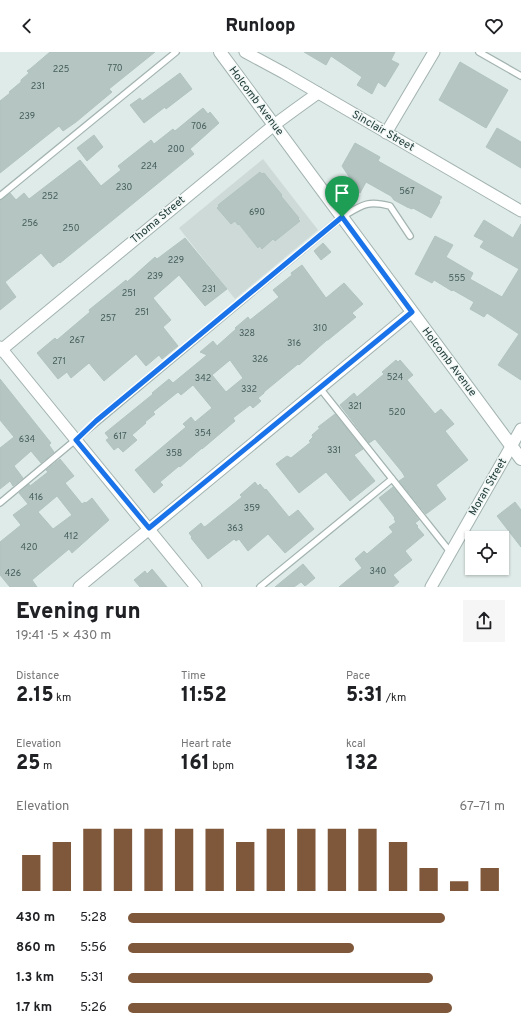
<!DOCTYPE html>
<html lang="en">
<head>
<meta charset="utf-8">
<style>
	body { margin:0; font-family:Overpass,sans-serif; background:#f6f6f6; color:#202124; height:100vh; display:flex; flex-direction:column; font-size:15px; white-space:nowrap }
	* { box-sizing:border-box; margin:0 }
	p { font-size:13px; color:#757577 }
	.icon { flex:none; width:22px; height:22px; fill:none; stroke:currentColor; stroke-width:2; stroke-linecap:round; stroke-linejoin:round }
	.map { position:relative; height:535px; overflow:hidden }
	.sheet { display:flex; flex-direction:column; background:#fff; flex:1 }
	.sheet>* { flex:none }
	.tools { position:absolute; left:465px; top:479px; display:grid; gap:8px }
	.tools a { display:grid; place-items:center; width:44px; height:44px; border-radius:0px; background:#fff; box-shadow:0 1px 3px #0004; font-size:20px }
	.pin { position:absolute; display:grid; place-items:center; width:34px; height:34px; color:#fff; margin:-41px -17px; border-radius:50% 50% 50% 0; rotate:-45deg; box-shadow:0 0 4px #0007 }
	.pin .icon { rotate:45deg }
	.round { display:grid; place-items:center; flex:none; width:42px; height:42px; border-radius:0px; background:#f6f6f6 }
	.head { display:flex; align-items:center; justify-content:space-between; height:68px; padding:0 16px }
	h1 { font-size:22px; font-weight:800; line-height:30px }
	.metrics { display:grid; grid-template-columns:repeat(3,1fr); gap:6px; height:68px; padding:4px 16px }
	.metrics div { display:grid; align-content:center }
	.metrics b { font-size:20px; font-weight:800 }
	.metrics small { font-size:11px; font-weight:400 }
	.metrics p { font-size:11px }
	.chart { height:112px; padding:8px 16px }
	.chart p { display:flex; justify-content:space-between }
	.chart svg { width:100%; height:72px; margin-top:4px; stroke:#7f573a; stroke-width:6 }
	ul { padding:0 16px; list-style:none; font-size:13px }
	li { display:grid; grid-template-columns:64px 48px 1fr; align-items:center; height:30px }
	li i { height:10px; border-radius:5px; background:#7f573a }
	header { display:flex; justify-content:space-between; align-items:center; height:52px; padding:0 16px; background:#fff; font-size:18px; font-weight:800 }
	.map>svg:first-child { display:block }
	.built { fill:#cedad7 }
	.building { fill:#b5c5c1; stroke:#b2c4c0; fill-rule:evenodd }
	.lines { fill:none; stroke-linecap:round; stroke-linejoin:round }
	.service-casing { stroke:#a2b3b0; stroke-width:8 }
	.minor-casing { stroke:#a2b3b0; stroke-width:13 }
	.tertiary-casing { stroke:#a2b3b0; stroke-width:14 }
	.service { stroke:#fff; stroke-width:5.5 }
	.minor { stroke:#fff; stroke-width:11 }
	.tertiary { stroke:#fff; stroke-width:12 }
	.route-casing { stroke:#fff; stroke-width:8 }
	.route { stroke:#1a73e8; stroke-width:5 }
	.labels { text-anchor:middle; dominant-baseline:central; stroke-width:3; stroke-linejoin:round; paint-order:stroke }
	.number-label { font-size:9px; fill:#455e5b }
	.street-label { font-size:11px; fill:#203b39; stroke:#f0f7f5 }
</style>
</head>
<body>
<header><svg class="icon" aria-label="back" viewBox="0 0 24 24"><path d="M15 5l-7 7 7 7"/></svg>Runloop<svg class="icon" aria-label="heart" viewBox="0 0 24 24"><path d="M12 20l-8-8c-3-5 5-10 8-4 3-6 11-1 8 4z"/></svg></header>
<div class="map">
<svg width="521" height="535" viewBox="0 0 521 535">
	<rect width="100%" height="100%" fill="#dfebe8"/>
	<polygon class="built" points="263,107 318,178 235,247 179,176"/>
	<g class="building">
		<polygon points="50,0 155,0 109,37 112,40 76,70 63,79 59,74 0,121 0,49 10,41 9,40 21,30 21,28 29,21 27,19 30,17"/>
		<polygon points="304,0 395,0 391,8 399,12 385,35 378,30 372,42 357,33 362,25 331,4 326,13"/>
		<polygon points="460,10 508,38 486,76 439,48"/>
		<polygon points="180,21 192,37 166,57 165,55 144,71 130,53 140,46 142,49"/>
		<polygon points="203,56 208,62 210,60 219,71 190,97 194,102 60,211 59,210 53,215 41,201 5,230 16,245 0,258 0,148 10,141 16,148 24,141 29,147 80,108 101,134 121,118 118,114 151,88 154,92 173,77 175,79"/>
		<polygon points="497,76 521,90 521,116 486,95"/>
		<polygon points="94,83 103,95 87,109 77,96"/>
		<polygon points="355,91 380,105 378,109 442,145 439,149 440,150 431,166 413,156 412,157 407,155 394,148 391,144 366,130 360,141 342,114"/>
		<polygon points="260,120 262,122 264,121 282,143 281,144 299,166 298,167 300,169 275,189 273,187 262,197 260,194 258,196 239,172 238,173 235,169 231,172 217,156 219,154 218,153"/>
		<polygon points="484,168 513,186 521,172 521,328 498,313 519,282 487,261 484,265 470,257 474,250 453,238 452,239 434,228 432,231 415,222 435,184 453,193 446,205 473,221 470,227 502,245 519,217 480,195 484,189 474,184"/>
		<polygon points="185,186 227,237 205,254 179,223 153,246 171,268 163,275 178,294 162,307 159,303 146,314 136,302 104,329 89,311 71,326 67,320 58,327 37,301 55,286 57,288 90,260 89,258 126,228 127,230 155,205 157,207"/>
		<polygon points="323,191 331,200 321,208 314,199"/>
		<path d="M302,213L326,246L344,231L363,252L352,261L356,265L328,288H327L299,313L298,312L264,340V341L258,346L261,349L253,356L250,353L233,366L235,369L202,397V396L180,415L179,414L160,430L163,433L154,441L135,418L186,375L183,372L191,365L195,370L212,356L193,333L181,343L178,340L153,360L155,362L145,370L146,371L132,383L137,388L123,400L118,395L114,398L106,388L109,386L105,381L153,342L152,341L169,327L173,331L207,303L200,300L213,289L217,294L236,277L235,276L248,265L250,268L279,245L273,238L292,223L291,221ZM230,308L243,326L226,340L212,323Z"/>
		<polygon points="396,308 398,310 400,308 413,323 407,328 435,362 441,357 454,372 445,379 468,408 436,433 446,447 426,462 399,429 405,425 402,420 375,387 369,391 340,353 354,341 357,345 384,322 382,320"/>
		<polygon points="0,327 51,391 49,393 54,400 41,411 31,399 14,414 23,426 13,434 10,429 0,437 0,396 14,385 0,368"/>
		<polygon points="335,362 363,397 354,403 375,429 350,449 326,420 299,441 276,412 287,404 291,406 311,390 309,389 313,385 312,383 320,376 318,375"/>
		<path d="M60,407L74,424L65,431L82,452L85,450L86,451L92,446L109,468L72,501L69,497L32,528L37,535H10L0,523V490L21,473L13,463L28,452L19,441L29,432L30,434L48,420L46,418ZM57,444L72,463L53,477L38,460Z"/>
		<polygon points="255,430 258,434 260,432 265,438 266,437 289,465 298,458 314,477 285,501 268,482 248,499 239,487 236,489 234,487 208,507 191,486 192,485 189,481 201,471 204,475 206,474 242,445 240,443"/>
		<polygon points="393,435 419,468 415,471 418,474 417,475 424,483 405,499 412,508 393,523 399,530 393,535 339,535 362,516 355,507 364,499 367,502 393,480 389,475 396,470 394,467 395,466 379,446"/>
		<polygon points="515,450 521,458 521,495 497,464"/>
		<polygon points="303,512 315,526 305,534 301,530 294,535 275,535"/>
		<polygon points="152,517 167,535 140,535 134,528 145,519 147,522"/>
	</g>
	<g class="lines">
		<defs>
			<g id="service">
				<polyline points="479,0 521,24"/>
				<polyline points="0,144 176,0"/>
				<polyline points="319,335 451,501"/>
				<path d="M0,451L342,165C362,153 367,148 390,154L410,184"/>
				<polyline points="260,535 392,427"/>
			</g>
			<g id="minor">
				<polyline points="245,0 284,21 521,159"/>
				<polyline points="386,81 434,0"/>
				<polyline points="0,295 196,535"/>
				<polyline points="0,299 274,73 293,59 318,41"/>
				<polyline points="79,535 412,260"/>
				<polyline points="431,535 521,377"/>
			</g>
			<polyline id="tertiary" points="220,0 521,407"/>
		</defs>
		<use href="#service" class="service-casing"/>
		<use href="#minor" class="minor-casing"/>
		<use href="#tertiary" class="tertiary-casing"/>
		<use href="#service" class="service"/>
		<use href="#minor" class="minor"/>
		<use href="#tertiary" class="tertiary"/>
	</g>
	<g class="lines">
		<defs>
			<polygon id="route" points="342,165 412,260 149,476 76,388 96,369"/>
		</defs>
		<use href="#route" class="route-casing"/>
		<use href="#route" class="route"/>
	</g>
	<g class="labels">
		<g class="number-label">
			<text x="115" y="16">770</text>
			<text x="61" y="17">225</text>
			<text x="38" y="34">231</text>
			<text x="27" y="64">239</text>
			<text x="199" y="74">706</text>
			<text x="176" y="97">200</text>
			<text x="149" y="114">224</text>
			<text x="124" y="135">230</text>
			<text x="407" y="139">567</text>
			<text x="50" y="144">252</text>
			<text x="257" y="160">690</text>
			<text x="30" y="171">256</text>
			<text x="71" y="176">250</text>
			<text x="176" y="208">229</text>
			<text x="155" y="224">239</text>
			<text x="457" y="226">555</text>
			<text x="209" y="237">231</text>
			<text x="129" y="241">251</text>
			<text x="142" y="260">251</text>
			<text x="108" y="266">257</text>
			<text x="320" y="276">310</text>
			<text x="247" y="281">328</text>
			<text x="77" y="288">267</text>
			<text x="294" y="291">316</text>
			<text x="260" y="307">326</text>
			<text x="59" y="309">271</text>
			<text x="395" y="325">524</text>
			<text x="203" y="326">342</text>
			<text x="249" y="337">332</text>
			<text x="355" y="354">321</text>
			<text x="397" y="360">520</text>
			<text x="203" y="381">354</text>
			<text x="120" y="384">617</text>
			<text x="27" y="387">634</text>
			<text x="334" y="398">331</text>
			<text x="174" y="401">358</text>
			<text x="36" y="445">416</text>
			<text x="252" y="456">359</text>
			<text x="235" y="476">363</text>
			<text x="71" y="484">412</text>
			<text x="29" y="495">420</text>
			<text x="378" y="519">340</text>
			<text x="13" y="521">426</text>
		</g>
		<g class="street-label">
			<text transform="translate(256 49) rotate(53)">Holcomb Avenue</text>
			<text transform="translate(383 79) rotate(30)">Sinclair Street</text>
			<text transform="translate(158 168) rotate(-40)">Thoma Street</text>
			<text transform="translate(449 310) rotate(53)">Holcomb Avenue</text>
			<text transform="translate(488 435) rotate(-60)">Moran Street</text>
		</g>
	</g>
</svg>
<div class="tools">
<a><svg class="icon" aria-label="locate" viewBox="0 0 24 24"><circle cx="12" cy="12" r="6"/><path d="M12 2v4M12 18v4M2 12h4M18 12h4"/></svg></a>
</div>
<div class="pin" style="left:342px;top:165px;background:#1e9e55"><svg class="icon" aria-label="arrive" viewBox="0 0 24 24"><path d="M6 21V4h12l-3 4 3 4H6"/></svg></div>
</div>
<section class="sheet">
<div class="head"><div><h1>Evening run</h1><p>19:41 · 5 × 430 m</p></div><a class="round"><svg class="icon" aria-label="share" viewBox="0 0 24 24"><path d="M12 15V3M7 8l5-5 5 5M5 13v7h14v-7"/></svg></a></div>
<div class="metrics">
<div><p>Distance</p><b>2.15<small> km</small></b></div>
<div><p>Time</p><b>11:52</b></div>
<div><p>Pace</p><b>5:31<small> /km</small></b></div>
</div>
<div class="metrics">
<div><p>Elevation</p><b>25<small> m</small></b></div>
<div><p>Heart rate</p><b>161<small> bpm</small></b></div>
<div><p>kcal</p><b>132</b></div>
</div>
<div class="chart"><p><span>Elevation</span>67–71 m</p>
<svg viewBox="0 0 160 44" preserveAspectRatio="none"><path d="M5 44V22M15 44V14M25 44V6M35 44V6M45 44V6M55 44V6M65 44V6M75 44V14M85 44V6M95 44V6M105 44V6M115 44V6M125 44V14M135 44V30M145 44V38M155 44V30"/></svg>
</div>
<ul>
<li><b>430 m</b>5:28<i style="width:84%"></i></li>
<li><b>860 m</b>5:56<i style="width:60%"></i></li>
<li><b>1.3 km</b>5:31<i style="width:81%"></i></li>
<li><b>1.7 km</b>5:26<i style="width:86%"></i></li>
</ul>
</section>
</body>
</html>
